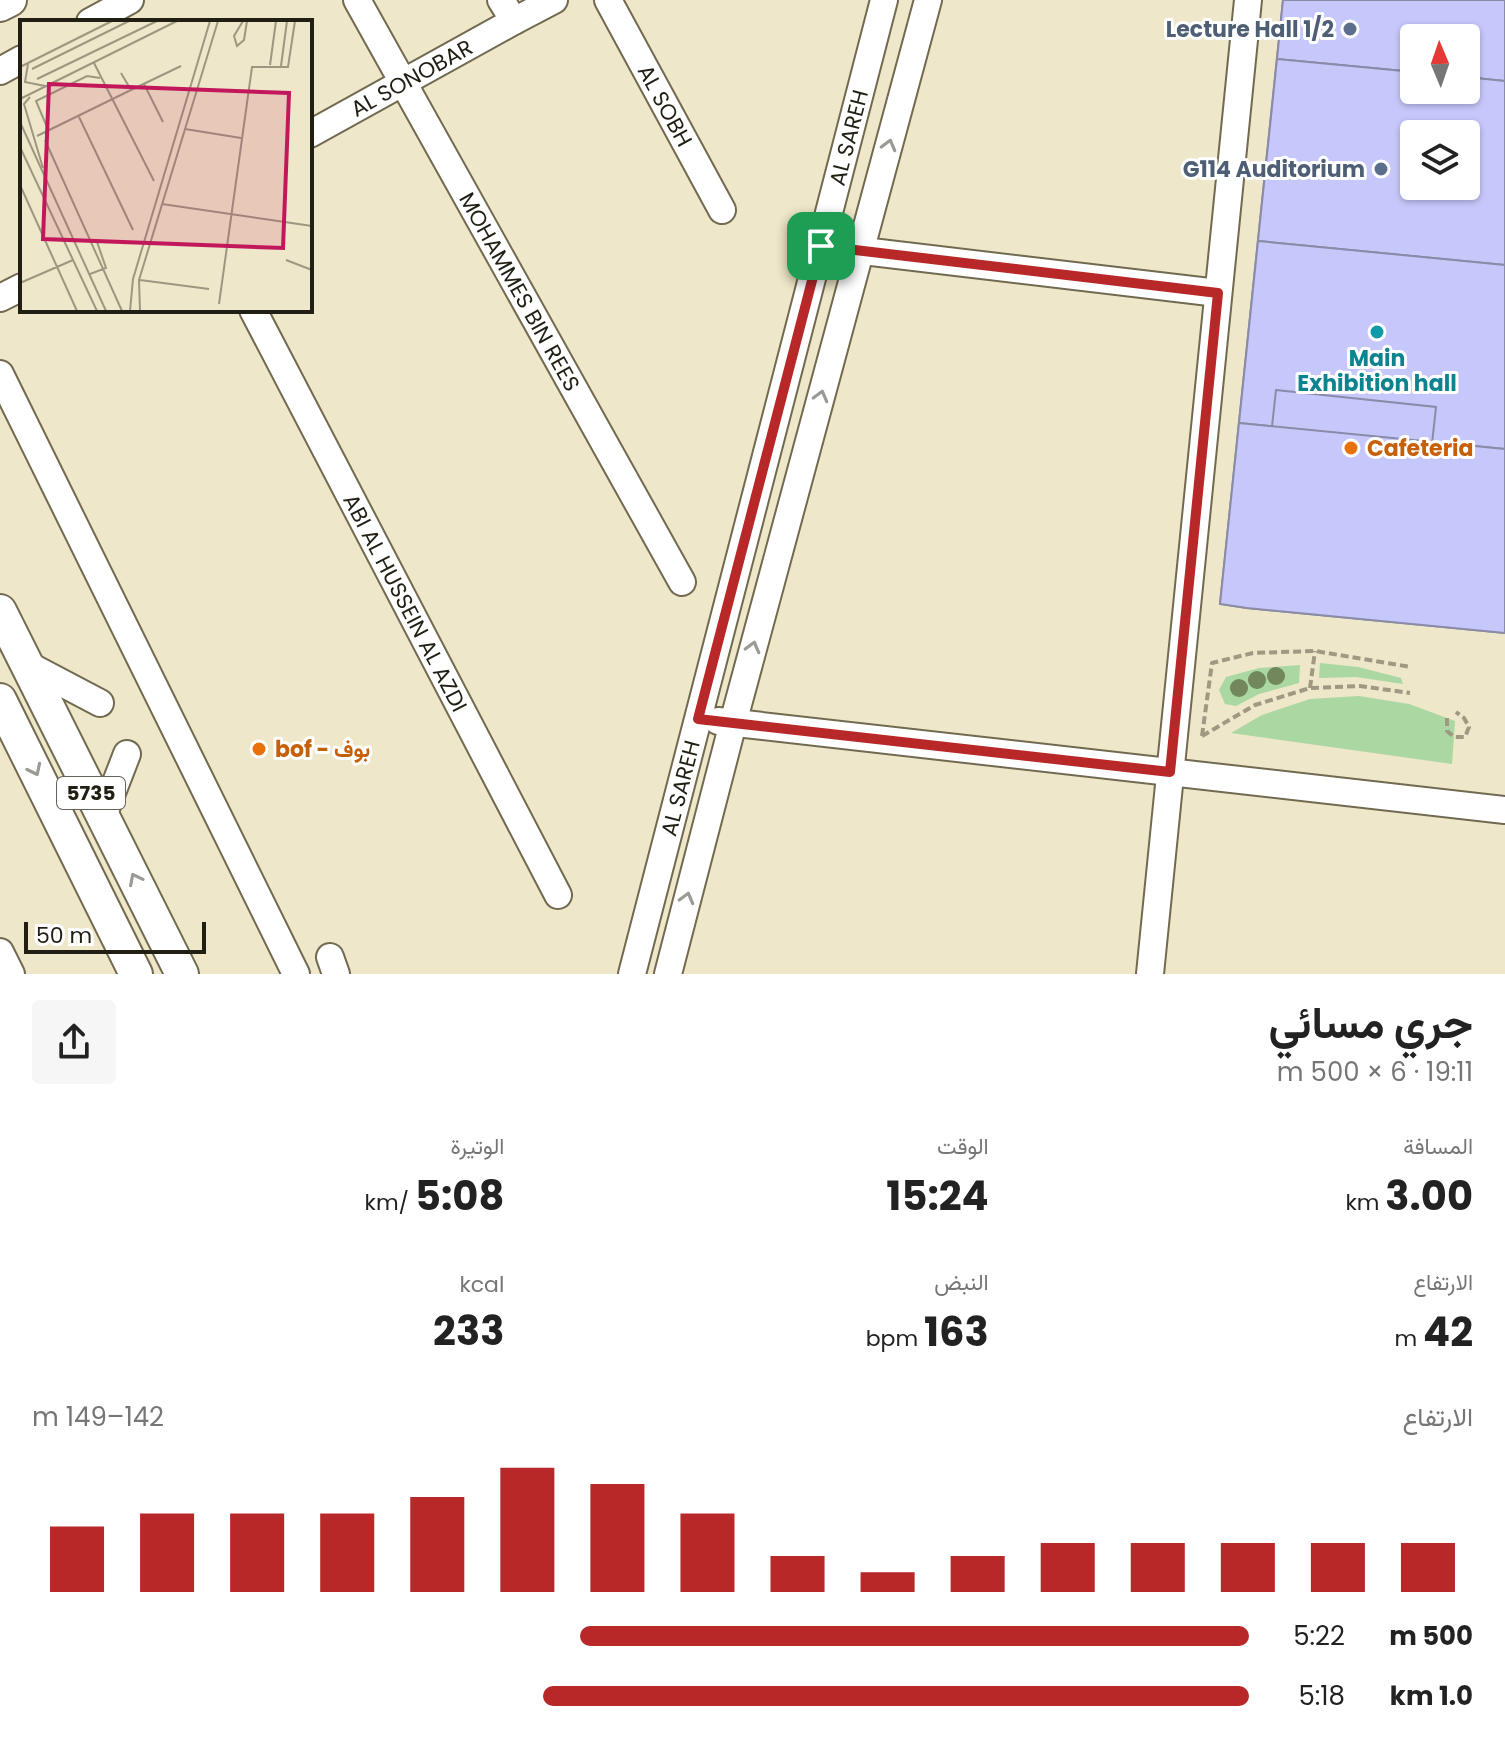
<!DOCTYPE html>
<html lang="ar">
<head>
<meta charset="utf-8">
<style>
	body { margin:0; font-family:Poppins,Vazirmatn,sans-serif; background:#f6f6f6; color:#222; direction:rtl; height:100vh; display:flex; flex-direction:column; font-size:30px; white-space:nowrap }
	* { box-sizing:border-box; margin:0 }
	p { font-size:26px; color:#767676 }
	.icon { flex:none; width:44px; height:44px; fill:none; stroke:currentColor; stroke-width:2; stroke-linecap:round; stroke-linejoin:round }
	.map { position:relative; height:974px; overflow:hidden; direction:ltr }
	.details { display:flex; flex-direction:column; background:#fff; flex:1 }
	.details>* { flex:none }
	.needle { width:52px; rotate:358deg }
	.tools { position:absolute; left:1400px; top:24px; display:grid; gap:16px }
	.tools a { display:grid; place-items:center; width:80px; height:80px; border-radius:8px; background:#fff; box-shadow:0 2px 6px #0004; font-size:40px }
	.scale { position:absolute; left:24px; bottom:20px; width:182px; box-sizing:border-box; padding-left:8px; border:4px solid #211e13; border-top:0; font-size:22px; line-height:28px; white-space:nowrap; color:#211e13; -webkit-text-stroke:6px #fff; paint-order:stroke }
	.pin { position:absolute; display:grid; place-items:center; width:68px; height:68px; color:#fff; margin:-34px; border-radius:16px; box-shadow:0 4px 12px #0006 }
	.round { display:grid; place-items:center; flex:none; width:84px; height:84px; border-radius:8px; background:#f6f6f6 }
	.head { display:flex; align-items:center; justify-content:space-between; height:136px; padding:0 32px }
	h1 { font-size:44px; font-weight:700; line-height:60px }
	.metrics { display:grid; grid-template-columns:repeat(3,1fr); gap:12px; height:136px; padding:8px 32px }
	.metrics div { display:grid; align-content:center }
	.metrics b { font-size:40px; font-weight:700 }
	.metrics small { font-size:22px; font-weight:400 }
	.metrics p { font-size:22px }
	.chart { height:224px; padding:16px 32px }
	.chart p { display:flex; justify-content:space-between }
	.chart svg { width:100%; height:144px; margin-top:8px; stroke:#b82829; stroke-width:6 }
	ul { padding:0 32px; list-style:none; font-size:26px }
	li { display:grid; grid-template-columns:128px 96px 1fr; align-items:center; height:60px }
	li i { height:20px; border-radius:10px; background:#b82829 }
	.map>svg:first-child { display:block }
	.green { fill:#aad7a2 }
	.building { fill:#c6c8fc; stroke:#8a8ba6; stroke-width:2; fill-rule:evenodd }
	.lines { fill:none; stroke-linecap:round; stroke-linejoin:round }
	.minor-casing { stroke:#716a50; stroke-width:30 }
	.major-casing { stroke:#716a50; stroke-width:36 }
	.path { stroke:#9f9983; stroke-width:4; stroke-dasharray:8 4; stroke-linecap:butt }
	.minor { stroke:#fff; stroke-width:26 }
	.major { stroke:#fff; stroke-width:32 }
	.tree { fill:#72885c }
	.oneway { stroke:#9b9a95 }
	.route-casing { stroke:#fff; stroke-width:16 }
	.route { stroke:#b82829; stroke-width:10 }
	.service-dot { fill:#5c6f8a; stroke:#fff; stroke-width:3 }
	.culture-dot { fill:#0f9aa8; stroke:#fff; stroke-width:3 }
	.food-dot { fill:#e8710a; stroke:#fff; stroke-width:3 }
	.labels { text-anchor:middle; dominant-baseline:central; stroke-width:6; stroke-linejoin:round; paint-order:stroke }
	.shield { fill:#fff; stroke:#64625a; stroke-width:2 }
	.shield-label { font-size:20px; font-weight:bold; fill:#211e13 }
	.service-label { font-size:22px; font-weight:bold; fill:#4e5e75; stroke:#fff; text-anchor:end }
	.street-label { font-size:22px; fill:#211e13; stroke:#fff }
	.culture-label { font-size:22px; font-weight:bold; fill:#0d838f; stroke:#fff }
	.food-label { font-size:22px; font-weight:bold; fill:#c56008; stroke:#fff; text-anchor:start }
	.inset-road { fill:none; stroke:#9c9780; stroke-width:2 }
	.view { fill:#c2185b; fill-opacity:0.15; stroke:#c2185b; stroke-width:4 }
	.inset-edge { fill:none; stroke:#211e13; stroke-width:4 }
</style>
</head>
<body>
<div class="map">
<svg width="1505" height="974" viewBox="0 0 1505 974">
	<rect width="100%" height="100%" fill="#eee7c9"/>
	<g class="green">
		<polygon points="1320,663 1358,667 1401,678 1403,684 1356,677 1319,678"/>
		<polygon points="1300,665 1299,683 1259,694 1236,706 1225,704 1219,690 1226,677 1259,668"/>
		<polygon points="1359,696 1409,704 1455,721 1452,764 1231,733 1262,715 1310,699"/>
	</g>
	<g class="building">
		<path d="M1283,0H1505V633L1247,608L1220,604ZM1414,38H1466V90H1414ZM1414,134H1466V186H1414Z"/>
		<polygon points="1283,0 1505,0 1505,81 1466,77 1466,38 1414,38 1414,72 1277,59"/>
		<path d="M1277,59L1414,72V90H1466V77L1505,81V265L1258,241ZM1414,134H1466V186H1414Z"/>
		<polygon points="1258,241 1505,265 1505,449 1239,423"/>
		<polygon points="1276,390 1436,407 1420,554 1260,536"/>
		<polygon points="1239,423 1505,449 1505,633 1247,608 1220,604"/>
	</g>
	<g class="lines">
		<defs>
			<g id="minor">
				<path id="s1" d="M357,0L682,582"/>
				<path id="s2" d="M608,0L722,210"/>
				<polyline points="514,21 554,0"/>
				<polyline points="90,22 130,0"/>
				<polyline points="0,71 22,59"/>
				<path id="s3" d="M310,134L514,21L501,0"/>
				<polyline points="821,246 1218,293"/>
				<polyline points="0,298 22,287"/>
				<path id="s4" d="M253,310L558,895"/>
				<polyline points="0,374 296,974"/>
				<polyline points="26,664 100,703"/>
				<polyline points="718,721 1505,810"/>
				<polyline points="103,816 127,754"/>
				<polyline points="0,952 11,974"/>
				<polyline points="330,957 336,974"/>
				<path id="s5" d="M632,974L884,0"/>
				<polyline points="668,974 733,723 928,0"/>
				<polyline points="1150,974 1248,0"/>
			</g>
			<g id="major">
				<polyline points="0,5 10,0"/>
				<polyline points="0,611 182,974"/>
				<polyline points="0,700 136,974"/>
			</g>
		</defs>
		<use href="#minor" class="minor-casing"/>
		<use href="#major" class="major-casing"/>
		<g class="path">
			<polyline points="1310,688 1315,651"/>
			<polyline points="1447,718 1447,731 1454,737 1465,737 1469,727 1464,718 1456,712"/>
			<polyline points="1202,736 1212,663 1253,653 1315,651 1411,667"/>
			<polyline points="1202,736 1255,705 1310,688 1360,686 1410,693"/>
		</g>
		<use href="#minor" class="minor"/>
		<use href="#major" class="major"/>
	</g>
	<g class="tree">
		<circle cx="1276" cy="676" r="9"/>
		<circle cx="1257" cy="680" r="9"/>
		<circle cx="1239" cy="688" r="9"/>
	</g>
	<defs><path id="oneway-chevron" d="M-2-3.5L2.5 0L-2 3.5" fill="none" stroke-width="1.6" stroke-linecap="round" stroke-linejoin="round" transform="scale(2)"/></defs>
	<g class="oneway">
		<use href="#oneway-chevron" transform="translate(889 145) rotate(-75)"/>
		<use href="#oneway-chevron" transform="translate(821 396) rotate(-75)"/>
		<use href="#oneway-chevron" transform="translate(753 647) rotate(-75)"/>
		<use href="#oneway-chevron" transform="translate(35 770) rotate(64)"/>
		<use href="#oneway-chevron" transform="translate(135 879) rotate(-117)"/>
		<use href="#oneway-chevron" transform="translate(687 898) rotate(-75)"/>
	</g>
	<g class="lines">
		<defs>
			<polygon id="route" points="821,246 1218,293 1170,772 698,719"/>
		</defs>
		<use href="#route" class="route-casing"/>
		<use href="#route" class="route"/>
	</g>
	<g class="service-dot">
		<circle cx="1350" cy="29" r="8"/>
		<circle cx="1381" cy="169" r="8"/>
	</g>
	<circle class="culture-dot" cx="1377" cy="332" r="8"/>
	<g class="food-dot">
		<circle cx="1351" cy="448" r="8"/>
		<circle cx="259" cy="749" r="8"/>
	</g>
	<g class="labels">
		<rect class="shield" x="57" y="777" width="68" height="32" rx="6"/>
		<g class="shield-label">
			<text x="91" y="793">5735</text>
		</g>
		<g class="service-label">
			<text x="1334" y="29">Lecture Hall 1/2</text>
			<text x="1365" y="169">G114 Auditorium</text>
		</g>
		<g class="street-label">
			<text stroke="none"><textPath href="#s3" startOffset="116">AL SONOBAR</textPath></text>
			<text stroke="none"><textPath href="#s2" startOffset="120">AL SOBH</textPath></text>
			<text stroke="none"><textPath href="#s5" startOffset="864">AL SAREH</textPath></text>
			<text stroke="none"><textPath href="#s1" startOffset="334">MOHAMMES BIN REES</textPath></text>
			<text stroke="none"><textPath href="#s4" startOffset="330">ABI AL HUSSEIN AL AZDI</textPath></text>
			<text stroke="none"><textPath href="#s5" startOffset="192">AL SAREH</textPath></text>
		</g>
		<g class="culture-label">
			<text x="1377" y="358">Main<tspan x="1377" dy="25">Exhibition hall</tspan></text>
		</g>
		<g class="food-label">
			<text x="1367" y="448">Cafeteria</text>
			<text x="275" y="749">bof - بوف</text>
		</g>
	</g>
	<g transform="translate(20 20)">
		<rect width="292" height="292" fill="#eee7c9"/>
		<path class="inset-road" d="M223,1L214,16L217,26L224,20L227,1M74,43L134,161M8,44L5,62L25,66M250,45L256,1M261,46L267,1M0,47L92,1M12,49L109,1M17,59L137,1M124,64L143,102M111,70L161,46M10,77L4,84L23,148M0,79L157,1M59,97L113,210M0,102L86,291M27,107L16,81L67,56L80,58M165,109L221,118M17,116L111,70L101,53M25,120L102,291M0,127L77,291M0,165L57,291M142,184L292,206M266,240L292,250M70,254L86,248L76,219M120,260L189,269M0,263L53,240M199,284L232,47H268L275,1M110,291L113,259L190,1M120,291L119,260L198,1"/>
		<path class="view" d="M29,64L269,73L263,228L23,219Z"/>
		<rect width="292" height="292" class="inset-edge"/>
	</g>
</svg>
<div class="tools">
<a><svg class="needle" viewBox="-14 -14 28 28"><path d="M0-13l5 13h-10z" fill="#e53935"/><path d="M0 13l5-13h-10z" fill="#767676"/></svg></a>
<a><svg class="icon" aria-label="layers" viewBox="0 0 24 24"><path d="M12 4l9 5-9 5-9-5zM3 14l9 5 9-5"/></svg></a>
</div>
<div class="scale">50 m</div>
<div class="pin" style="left:821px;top:246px;background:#1e9e55"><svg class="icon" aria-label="arrive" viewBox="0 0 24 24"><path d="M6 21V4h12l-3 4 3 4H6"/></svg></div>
</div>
<section class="details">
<div class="head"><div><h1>جري مسائي</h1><p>19:11 · 6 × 500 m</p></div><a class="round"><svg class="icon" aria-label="share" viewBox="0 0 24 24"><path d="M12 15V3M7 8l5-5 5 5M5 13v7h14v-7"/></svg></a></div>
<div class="metrics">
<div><p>المسافة</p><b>3.00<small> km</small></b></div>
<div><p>الوقت</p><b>15:24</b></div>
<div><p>الوتيرة</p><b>5:08<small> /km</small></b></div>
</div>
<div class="metrics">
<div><p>الارتفاع</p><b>42<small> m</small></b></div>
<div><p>النبض</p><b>163<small> bpm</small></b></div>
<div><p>kcal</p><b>233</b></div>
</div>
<div class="chart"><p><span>الارتفاع</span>142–149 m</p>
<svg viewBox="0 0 160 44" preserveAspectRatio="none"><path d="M5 44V24M15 44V20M25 44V20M35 44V20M45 44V15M55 44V6M65 44V11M75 44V20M85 44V33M95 44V38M105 44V33M115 44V29M125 44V29M135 44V29M145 44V29M155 44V29"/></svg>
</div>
<ul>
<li><b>500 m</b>5:22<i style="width:55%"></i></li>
<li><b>1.0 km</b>5:18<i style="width:58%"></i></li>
</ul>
</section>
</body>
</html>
